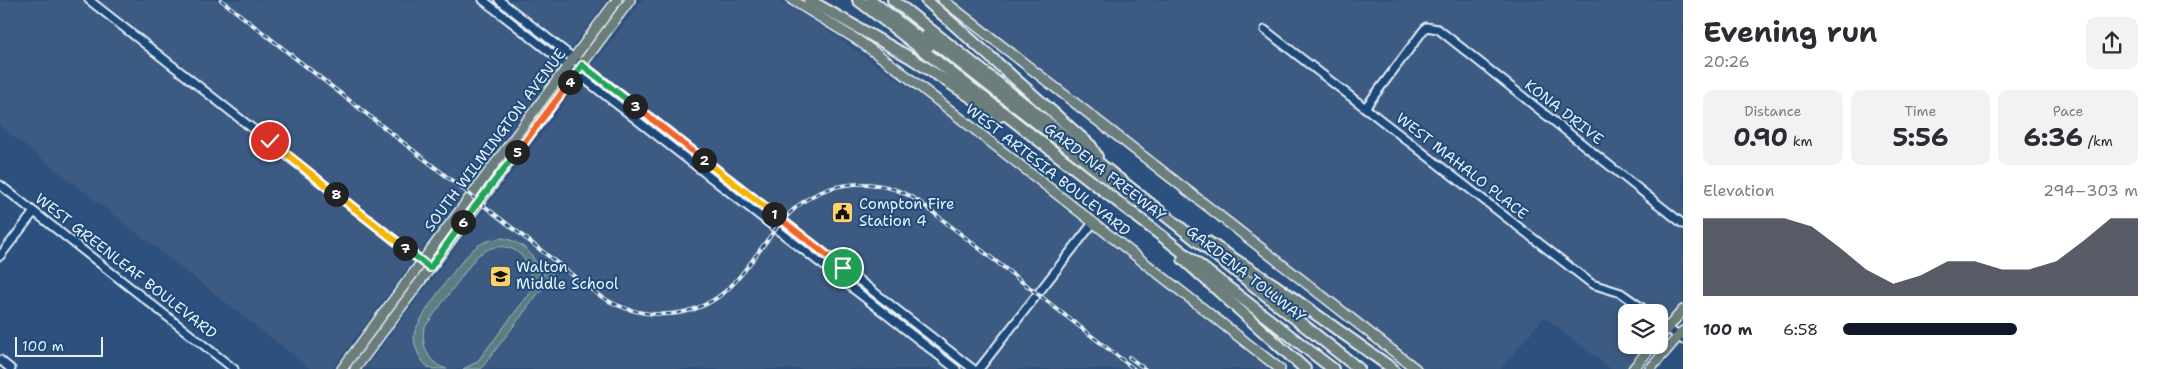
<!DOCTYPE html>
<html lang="en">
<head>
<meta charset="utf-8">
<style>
	body { margin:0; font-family:"Shantell Sans",sans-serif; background:#f2f2f3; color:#2b2b33; height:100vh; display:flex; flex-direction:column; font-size:19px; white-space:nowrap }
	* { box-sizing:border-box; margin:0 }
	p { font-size:16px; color:#7c7c81 }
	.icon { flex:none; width:28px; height:28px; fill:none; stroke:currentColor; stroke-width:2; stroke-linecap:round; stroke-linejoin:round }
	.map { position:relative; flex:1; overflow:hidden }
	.details { display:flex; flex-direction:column; background:#fff; width:475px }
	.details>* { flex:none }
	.tools { position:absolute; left:1618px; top:304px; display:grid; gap:10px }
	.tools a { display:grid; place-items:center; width:50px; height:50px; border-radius:10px; background:#fff; box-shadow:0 2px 8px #0003; font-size:25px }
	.scale { position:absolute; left:15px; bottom:12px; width:88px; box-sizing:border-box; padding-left:5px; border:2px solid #e8f1f8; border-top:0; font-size:14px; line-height:18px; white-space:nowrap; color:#e8f1f8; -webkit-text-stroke:4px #1f4a7a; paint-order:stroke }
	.pin { position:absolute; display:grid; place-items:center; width:42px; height:42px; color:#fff; margin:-21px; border:2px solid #fff; border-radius:50%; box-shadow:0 1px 5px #0007 }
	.km { position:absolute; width:25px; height:25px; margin:-12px; border-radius:50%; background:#222; color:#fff; font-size:14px; line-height:25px; text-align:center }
	.round { display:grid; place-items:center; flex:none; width:52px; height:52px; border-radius:10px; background:#f2f2f3 }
	.summary { display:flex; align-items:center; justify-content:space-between; height:85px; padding:0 20px }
	h1 { font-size:28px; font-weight:700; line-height:38px }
	.stats { display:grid; grid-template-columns:repeat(3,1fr); gap:8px; height:85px; padding:5px 20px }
	.stats div { display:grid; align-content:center; border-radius:10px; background:#f2f2f3; text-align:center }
	.stats b { font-size:25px; font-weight:700 }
	.stats small { font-size:14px; font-weight:400 }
	.stats p { font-size:14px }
	.chart { height:140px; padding:10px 20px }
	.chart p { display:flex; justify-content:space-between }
	.chart svg { width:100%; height:90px; margin-top:5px; fill:#111827; opacity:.7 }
	ul { padding:0 20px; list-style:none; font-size:16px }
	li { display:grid; grid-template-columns:80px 60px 1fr; align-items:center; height:38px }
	li i { height:12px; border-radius:6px; background:#111827 }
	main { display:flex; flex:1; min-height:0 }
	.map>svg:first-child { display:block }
	.built { fill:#3e5a82 }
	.pitch { fill:#5b7e83; stroke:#a2b8be }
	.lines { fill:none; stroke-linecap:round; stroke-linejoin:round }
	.minor-casing { stroke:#e8f1f8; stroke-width:11 }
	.major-casing { stroke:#e8f1f8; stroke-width:12 }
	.highway-casing { stroke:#e8f1f8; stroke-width:14 }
	.minor { stroke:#1f4a7a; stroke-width:7 }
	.major { stroke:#6c7e7c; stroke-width:9 }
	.highway { stroke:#6c7e7c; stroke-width:10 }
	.rail-casing { stroke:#e8f1f8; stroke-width:4 }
	.rail { stroke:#1f4a7a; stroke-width:2; stroke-dasharray:5.5; stroke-linecap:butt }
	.split-1-casing { stroke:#fff; stroke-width:10 }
	.split-2-casing { stroke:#fff; stroke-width:10 }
	.split-3-casing { stroke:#fff; stroke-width:10 }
	.split-4-casing { stroke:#fff; stroke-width:10 }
	.split-5-casing { stroke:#fff; stroke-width:10 }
	.split-6-casing { stroke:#fff; stroke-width:10 }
	.split-7-casing { stroke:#fff; stroke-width:10 }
	.split-8-casing { stroke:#fff; stroke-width:10 }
	.split-9-casing { stroke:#fff; stroke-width:10 }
	.split-1 { stroke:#f0652b; stroke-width:6 }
	.split-2 { stroke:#f5b400; stroke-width:6 }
	.split-3 { stroke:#f0652b; stroke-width:6 }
	.split-4 { stroke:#22a559; stroke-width:6 }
	.split-5 { stroke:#f0652b; stroke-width:6 }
	.split-6 { stroke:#22a559; stroke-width:6 }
	.split-7 { stroke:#22a559; stroke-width:6 }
	.split-8 { stroke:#f5b400; stroke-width:6 }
	.split-9 { stroke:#f5b400; stroke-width:6 }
	.labels { text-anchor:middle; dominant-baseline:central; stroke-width:4; stroke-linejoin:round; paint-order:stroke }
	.street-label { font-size:15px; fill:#e8f1f8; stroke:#1f4a7a }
	.poi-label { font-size:15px; fill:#e8f1f8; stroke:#1f4a7a; text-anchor:start }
</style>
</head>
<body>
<main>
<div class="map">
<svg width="1683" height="369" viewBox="0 0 1683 369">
	<rect width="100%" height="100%" fill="#2d517e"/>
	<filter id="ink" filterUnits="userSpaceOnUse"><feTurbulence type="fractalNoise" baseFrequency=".02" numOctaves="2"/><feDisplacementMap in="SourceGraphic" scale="10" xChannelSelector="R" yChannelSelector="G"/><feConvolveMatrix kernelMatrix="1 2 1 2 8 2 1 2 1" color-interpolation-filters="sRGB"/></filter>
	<g filter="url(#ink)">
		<g class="built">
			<polygon points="0,0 607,0 332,369 311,369 0,126"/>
			<polygon points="642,0 778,0 820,25 935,106 1269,369 365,369"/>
			<polygon points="951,0 1683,0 1683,301 1659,331 1659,312 1626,312 1626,345 1647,345 1628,369 1611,369 1544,317 1500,369 1420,369"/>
		</g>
		<path class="pitch" d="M503,238C525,243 538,257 540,279L547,270L553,274L481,369H463L477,362L529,294C539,258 506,231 476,257L424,328C421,345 428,364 447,369H430C420,361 414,348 414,335C415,322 463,256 475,248C483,241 493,239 503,238Z"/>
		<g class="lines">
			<defs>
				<g id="minor">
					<polyline points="89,0 425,264"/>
					<polyline points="483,0 956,369"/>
					<polyline points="499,0 973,369"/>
					<polyline points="1265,30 1592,284 1621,293 1648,312"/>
					<polyline points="1365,108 1426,27 1438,29 1683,224"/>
					<polyline points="0,185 234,369"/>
					<polyline points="0,256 34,212"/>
					<polyline points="1659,321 1683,340"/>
					<polyline points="0,360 11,369"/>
					<polyline points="979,369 1093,223"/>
				</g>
				<g id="major">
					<polyline points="792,0 856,39 895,67 1280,369"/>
					<polyline points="943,0 1416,369"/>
					<polyline points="1659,338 1683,310"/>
					<polyline points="342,369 617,0"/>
					<polyline points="355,369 630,0"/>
					<polyline points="1633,369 1653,345"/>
					<polyline points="1650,369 1683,331"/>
				</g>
				<g id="highway">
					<polyline points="809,0 911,58 1000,116"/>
					<polyline points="858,0 1333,369"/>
					<polyline points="871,0 929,46"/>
					<polyline points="893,0 1359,369"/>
					<polyline points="926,0 1091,146 1097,157"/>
					<polyline points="926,36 1136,201"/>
					<polyline points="1208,242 1276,286 1393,369"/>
					<polyline points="1183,259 1305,369"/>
				</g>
			</defs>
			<use href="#minor" class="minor-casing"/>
			<use href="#major" class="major-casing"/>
			<use href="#highway" class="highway-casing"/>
			<use href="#minor" class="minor"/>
			<use href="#major" class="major"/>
			<use href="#highway" class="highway"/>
			<defs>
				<g id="rail">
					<path d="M221,0L593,291C635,322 694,324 732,285C754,262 769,233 792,211C827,178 882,175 921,203L1134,369"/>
					<polyline points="1129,357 1145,369"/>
				</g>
			</defs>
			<use href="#rail" class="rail-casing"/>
			<use href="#rail" class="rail"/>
		</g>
	</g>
	<g class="lines" filter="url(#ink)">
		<defs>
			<polyline id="split-1" points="774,214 843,268"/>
			<polyline id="split-2" points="704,160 774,214"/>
			<polyline id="split-3" points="635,106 704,160"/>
			<polyline id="split-4" points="570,82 582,65 635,106"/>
			<polyline id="split-5" points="517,152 570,82"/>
			<polyline id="split-6" points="463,222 517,152"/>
			<polyline id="split-7" points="405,248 430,268 463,222"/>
			<polyline id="split-8" points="336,194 405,248"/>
			<polyline id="split-9" points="270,141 336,194"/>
		</defs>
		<use href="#split-1" class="split-1-casing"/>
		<use href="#split-2" class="split-2-casing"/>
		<use href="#split-3" class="split-3-casing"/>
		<use href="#split-4" class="split-4-casing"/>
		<use href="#split-5" class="split-5-casing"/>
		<use href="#split-6" class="split-6-casing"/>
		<use href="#split-7" class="split-7-casing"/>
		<use href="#split-8" class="split-8-casing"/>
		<use href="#split-9" class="split-9-casing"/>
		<use href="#split-1" class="split-1"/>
		<use href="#split-2" class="split-2"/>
		<use href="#split-3" class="split-3"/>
		<use href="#split-4" class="split-4"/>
		<use href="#split-5" class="split-5"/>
		<use href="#split-6" class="split-6"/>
		<use href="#split-7" class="split-7"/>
		<use href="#split-8" class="split-8"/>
		<use href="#split-9" class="split-9"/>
	</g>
	<defs>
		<symbol id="civic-square" viewBox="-11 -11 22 22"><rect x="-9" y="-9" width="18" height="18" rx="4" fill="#ffd166" stroke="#1f4a7a"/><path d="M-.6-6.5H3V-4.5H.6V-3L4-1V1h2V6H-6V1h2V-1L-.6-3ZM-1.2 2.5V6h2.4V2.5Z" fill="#111"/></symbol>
		<symbol id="school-square" viewBox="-11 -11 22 22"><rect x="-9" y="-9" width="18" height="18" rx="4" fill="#ffd166" stroke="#1f4a7a"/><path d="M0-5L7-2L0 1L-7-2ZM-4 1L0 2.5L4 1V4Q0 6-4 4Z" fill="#111"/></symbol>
	</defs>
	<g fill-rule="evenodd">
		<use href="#civic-square" x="830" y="200" width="25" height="25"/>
		<use href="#school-square" x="488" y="264" width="25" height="25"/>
	</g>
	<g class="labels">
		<g class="street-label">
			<text transform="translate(1564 112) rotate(38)">KONA DRIVE</text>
			<text transform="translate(495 140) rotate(-53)">SOUTH WILMINGTON AVENUE</text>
			<text transform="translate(1462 166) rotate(38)">WEST MAHALO PLACE</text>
			<text transform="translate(1048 170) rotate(38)">WEST ARTESIA BOULEVARD</text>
			<text transform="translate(1105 172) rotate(38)">GARDENA FREEWAY</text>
			<text transform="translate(126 266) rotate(38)">WEST GREENLEAF BOULEVARD</text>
			<text transform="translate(1246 274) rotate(38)">GARDENA TOLLWAY</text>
		</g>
		<g class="poi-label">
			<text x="859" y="204">Compton Fire<tspan x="859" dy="17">Station 4</tspan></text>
			<text x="516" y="267">Walton<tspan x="516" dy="17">Middle School</tspan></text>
		</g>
	</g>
</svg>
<div class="tools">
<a><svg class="icon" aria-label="layers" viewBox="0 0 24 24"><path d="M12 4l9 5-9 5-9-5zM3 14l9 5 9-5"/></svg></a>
</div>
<div class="scale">100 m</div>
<div class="pin" style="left:843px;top:268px;background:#1e9e55"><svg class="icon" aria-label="arrive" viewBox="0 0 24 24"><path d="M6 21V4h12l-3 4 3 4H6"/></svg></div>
<div class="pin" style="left:270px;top:141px;background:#d93025"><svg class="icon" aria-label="check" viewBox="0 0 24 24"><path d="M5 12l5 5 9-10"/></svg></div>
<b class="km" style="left:774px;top:214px">1</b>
<b class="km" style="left:704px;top:160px">2</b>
<b class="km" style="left:635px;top:106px">3</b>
<b class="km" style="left:570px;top:82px">4</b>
<b class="km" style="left:517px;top:152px">5</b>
<b class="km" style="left:463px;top:222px">6</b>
<b class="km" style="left:405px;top:248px">7</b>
<b class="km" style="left:336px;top:194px">8</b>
</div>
<section class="details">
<div class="summary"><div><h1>Evening run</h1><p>20:26</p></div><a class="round"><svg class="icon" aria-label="share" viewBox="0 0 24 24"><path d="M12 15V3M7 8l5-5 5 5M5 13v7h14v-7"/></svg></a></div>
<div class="stats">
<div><p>Distance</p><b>0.90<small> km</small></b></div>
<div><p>Time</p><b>5:56</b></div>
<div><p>Pace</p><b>6:36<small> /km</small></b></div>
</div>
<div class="chart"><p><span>Elevation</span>294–303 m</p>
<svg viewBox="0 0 160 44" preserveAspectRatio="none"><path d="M0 44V6L10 6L20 6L30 6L40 10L50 20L60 31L70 38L80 34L90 27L100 27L110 31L120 31L130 27L140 17L150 6L160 6V44z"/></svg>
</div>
<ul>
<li><b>100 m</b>6:58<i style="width:59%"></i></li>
</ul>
</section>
</main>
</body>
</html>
